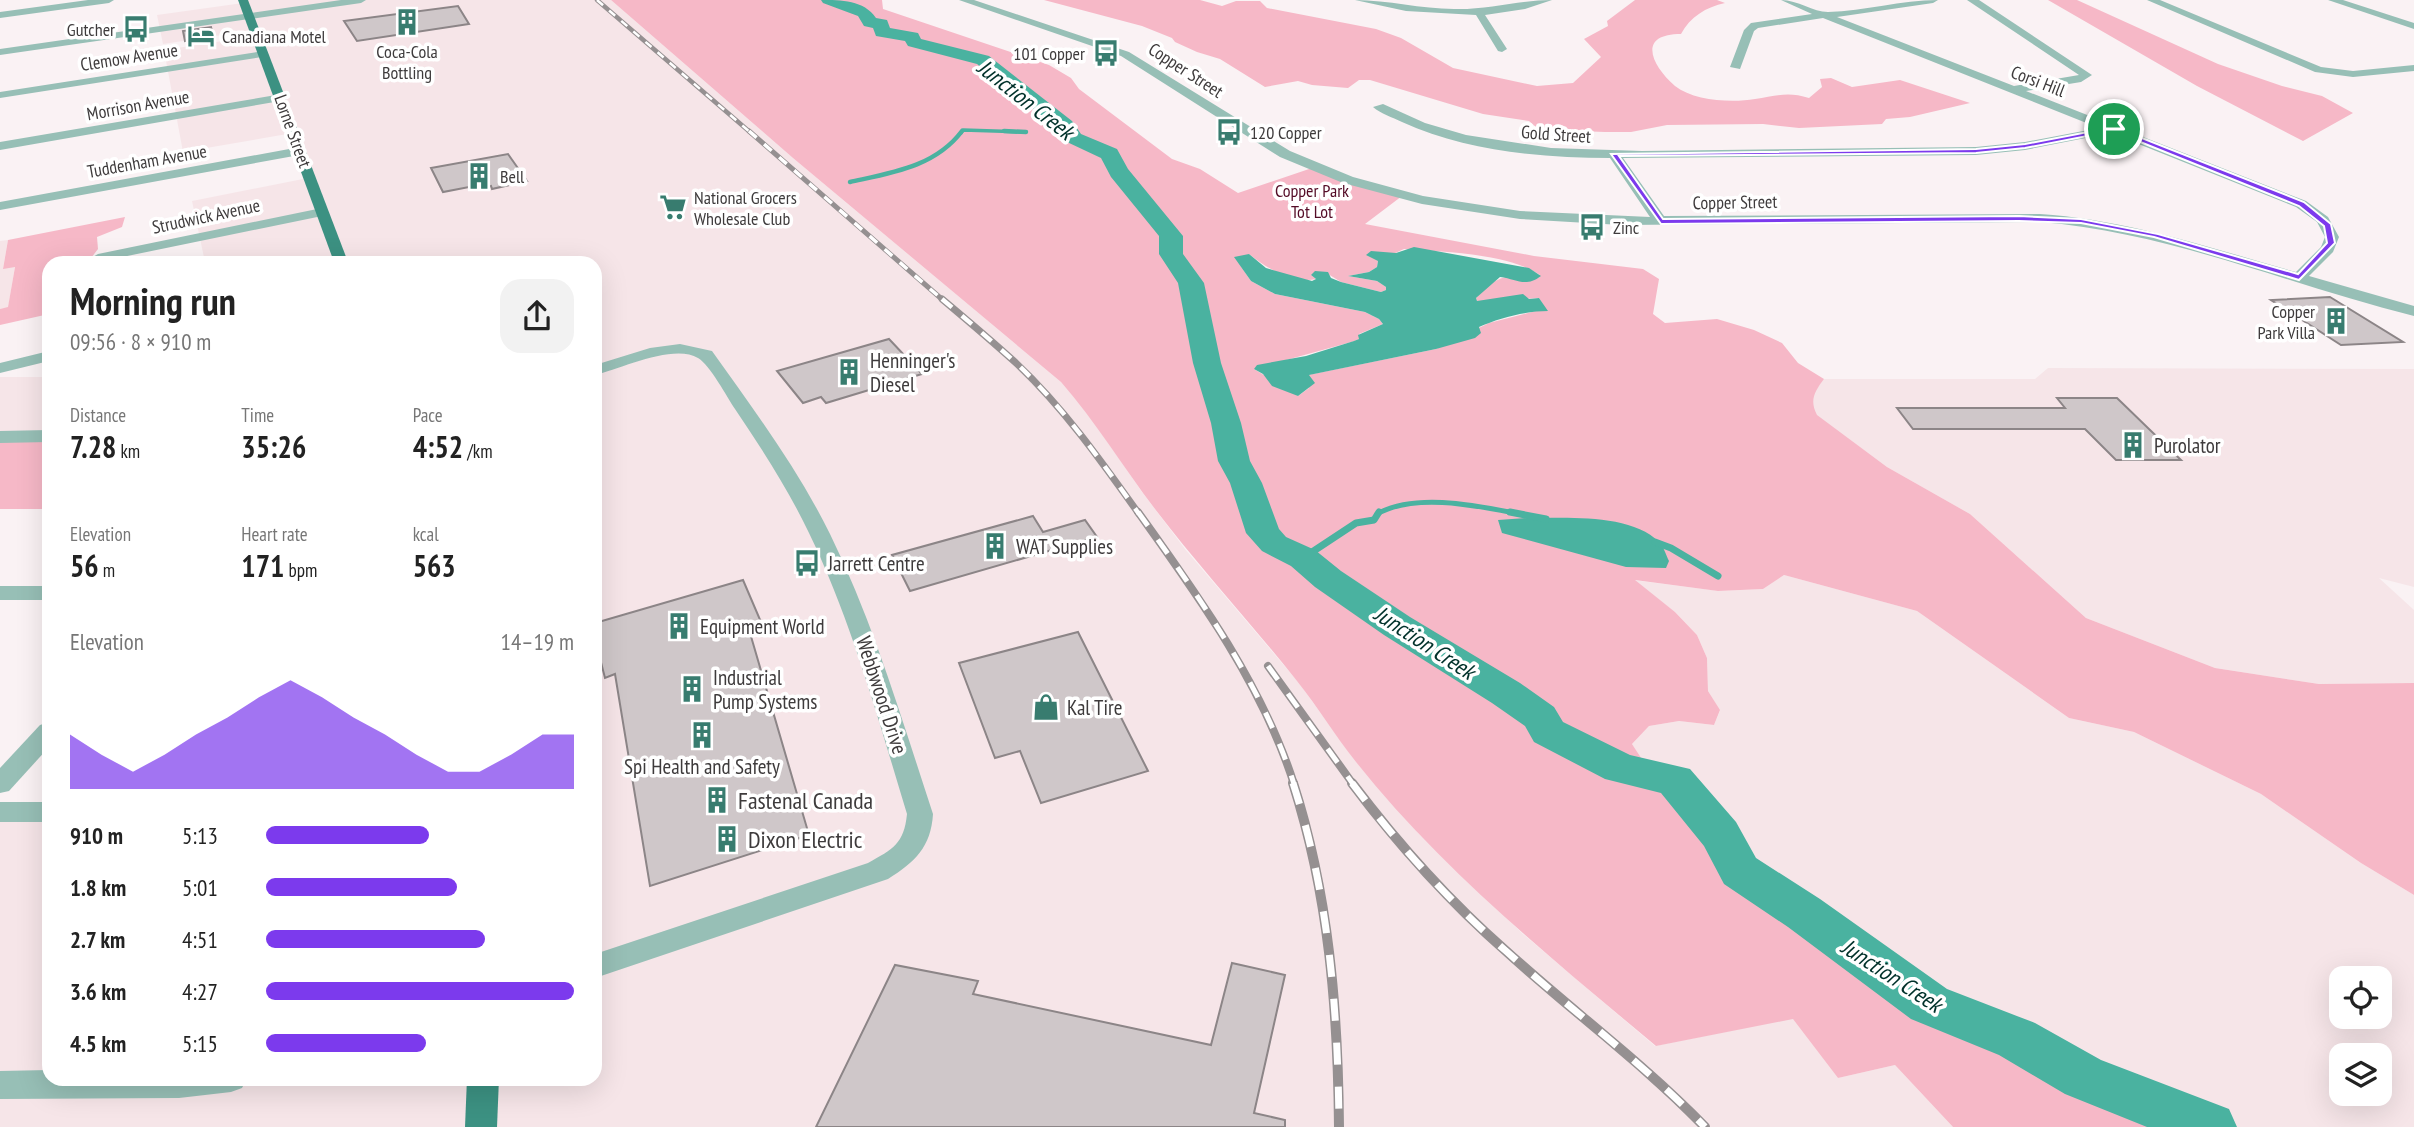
<!DOCTYPE html>
<html lang="en">
<head>
<meta charset="utf-8">
<style>
	body { margin:0; font-family:"PT Sans Narrow",sans-serif; background:#f2f2f2; color:#222; height:100vh; display:flex; flex-direction:column; font-size:26px; white-space:nowrap }
	* { box-sizing:border-box; margin:0 }
	p { font-size:23px; color:#767676 }
	.icon { flex:none; width:38px; height:38px; fill:none; stroke:currentColor; stroke-width:2; stroke-linecap:round; stroke-linejoin:round }
	.map { position:relative; flex:1; overflow:hidden }
	.panel { position:absolute; left:42px; top:256px; width:560px; height:830px; display:flex; flex-direction:column; background:#fff; border-radius:21px; box-shadow:0 7px 28px #0002 }
	.panel>* { flex:none }
	.fabs { position:absolute; left:2329px; top:966px; display:grid; gap:14px }
	.fabs a { display:grid; place-items:center; width:63px; height:63px; border-radius:14px; background:#fff; box-shadow:0 7px 28px #0002; font-size:35px }
	.pin { position:absolute; display:grid; place-items:center; width:60px; height:60px; color:#fff; margin:-30px; border:4px solid #fff; border-radius:50%; box-shadow:0 2px 7px #0007 }
	.round { display:grid; place-items:center; flex:none; width:74px; height:74px; border-radius:21px; background:#f2f2f2 }
	.headline { display:flex; align-items:center; justify-content:space-between; height:119px; padding:0 28px }
	h1 { font-size:38px; font-weight:700; line-height:52px }
	.figures { display:grid; grid-template-columns:repeat(3,1fr); gap:10px; height:119px; padding:7px 28px }
	.figures div { display:grid; align-content:center }
	.figures b { font-size:30px; font-weight:700 }
	.figures small { font-size:19px; font-weight:400 }
	.figures p { font-size:19px }
	.chart { height:196px; padding:14px 28px }
	.chart p { display:flex; justify-content:space-between }
	.chart svg { width:100%; height:126px; margin-top:7px; fill:#7c3aed; opacity:.7 }
	ul { padding:0 28px; list-style:none; font-size:23px }
	li { display:grid; grid-template-columns:112px 84px 1fr; align-items:center; height:52px }
	li i { height:18px; border-radius:9px; background:#7c3aed }
	.map>svg:first-child { display:block }
	.built { fill:#f6e5e8; fill-rule:evenodd }
	.green { fill:#f6b8c7; fill-rule:evenodd }
	.water { fill:#4ab2a0 }
	.lines { fill:none; stroke-linecap:round; stroke-linejoin:round }
	.stream-far3 { stroke:#4ab2a0; stroke-width:3.5 }
	.stream-far2 { stroke:#4ab2a0; stroke-width:4.5 }
	.stream-far1 { stroke:#4ab2a0; stroke-width:5 }
	.stream { stroke:#4ab2a0; stroke-width:7 }
	.river { fill:#4ab2a0; fill-rule:evenodd }
	.building { fill:#cfc7c9; stroke:#8c8587; stroke-width:2 }
	.minor { fill:#97bfb6; fill-rule:evenodd }
	.major { fill:#3c9182; fill-rule:evenodd }
	.rail-far4-casing { stroke:#959091; stroke-width:4.5 }
	.rail-far3-casing { stroke:#959091; stroke-width:5 }
	.rail-far2-casing { stroke:#959091; stroke-width:7 }
	.rail-far1-casing { stroke:#959091; stroke-width:8 }
	.rail-casing { stroke:#959091; stroke-width:10 }
	.rail-far4 { stroke:#fff; stroke-width:2.5; stroke-dasharray:8; stroke-linecap:butt }
	.rail-far3 { stroke:#fff; stroke-width:3.5; stroke-dasharray:10; stroke-linecap:butt }
	.rail-far2 { stroke:#fff; stroke-width:4.5; stroke-dasharray:13; stroke-linecap:butt }
	.rail-far1 { stroke:#fff; stroke-width:5; stroke-dasharray:17; stroke-linecap:butt }
	.rail { stroke:#fff; stroke-width:7; stroke-dasharray:22; stroke-linecap:butt }
	.route { fill:#7c3aed; stroke:#fff; stroke-width:2; fill-rule:evenodd }
	.labels { text-anchor:middle; dominant-baseline:central; stroke-width:7; stroke-linejoin:round; paint-order:stroke }
	.far-poi-label { font-size:18px; fill:#3e3b3c; stroke:#fff; text-anchor:start }
	.far-street-label { font-size:18px; fill:#3e3b3c; stroke:#fff }
	.far-park-label { font-size:18px; fill:#540c27; stroke:#fff }
	.poi-label { font-size:21px; fill:#3e3b3c; stroke:#fff; text-anchor:start }
	.street-label { font-size:21px; fill:#3e3b3c; stroke:#fff }
	.water-label { font-size:23px; font-style:italic; fill:#00312a; stroke:#fff }
	.near-poi-label { font-size:24px; fill:#3e3b3c; stroke:#fff; text-anchor:start }
</style>
</head>
<body>
<div class="map">
<svg width="2414" height="1127" viewBox="0 0 2414 1127">
	<rect width="100%" height="100%" fill="#faf2f4"/>
	<g class="built">
		<polygon points="243,0 611,0 793,158 1061,382 1087,412 1142,492 1185,549 1299,683 1356,762 1419,834 1523,934 1655,1046 1793,1018 1838,1078 1895,1065 1953,1127 0,1127 0,814 49,814 49,1078 595,1078 595,262 205,262 192,201 308,178 293,133 183,152 164,50 256,36 255,30 163,44 157,15 243,3"/>
		<polygon points="8,240 3,268 15,266 8,308 0,309 0,241"/>
		<polygon points="2048,368 2414,369 2414,587 2379,578 2414,610 2414,683 2319,684 2215,668 2086,618 1970,514 1887,467 1816,415 1812,407 1813,393 1824,379 2035,379"/>
		<rect x="0" y="377" width="49" height="60"/>
		<path d="M1784,575L1917,611L2069,718L2134,732L2261,794L2361,863L2414,895V1127H2205L2082,1078L2016,1040L1929,1005L1802,914L1738,871L1718,834L1674,781L1653,776L1632,744L1649,726L1679,721L1714,725L1720,711L1708,691L1707,658L1697,635L1675,612L1633,580L1719,591L1763,589ZM2342,978H2380V1017H2342ZM2342,1055H2380V1094H2342Z"/>
	</g>
	<g class="green">
		<path d="M611,0H882L883,9L1049,65L1071,78L1079,89L1172,159L1200,169L1238,193L1312,168L1402,196L1365,224L1534,256L1643,269L1659,279L1653,314L1665,323L1717,319L1754,330L1782,343L1798,363L1824,379C1815,391 1809,400 1817,415L1887,467L1970,514L2086,618L2215,668L2319,684L2414,683V895L2361,863L2261,794L2134,732L2069,718L1917,611L1784,575L1763,589L1718,591L1635,580L1675,612L1697,635L1707,658L1708,691L1720,710L1714,725L1679,721L1649,726L1632,744L1653,776L1674,781L1718,834L1738,871L1802,914L1929,1005L2016,1040L2082,1078L2205,1127H1953L1895,1065L1838,1078L1793,1019L1656,1046C1551,958 1442,870 1356,762C1335,736 1318,707 1297,681C1251,623 1200,568 1155,509C1123,467 1096,422 1061,382L793,158ZM1404,249C1444,252 1507,253 1540,275C1504,278 1502,271 1476,298L1477,302L1539,298L1547,311H1536L1489,323L1436,349L1308,375L1309,388L1298,396L1254,369L1355,341L1359,339V334L1383,324L1379,319L1365,312L1275,294L1251,281L1240,265L1249,254C1266,268 1293,284 1316,279L1311,275L1328,274L1341,282L1381,292L1386,290V287L1377,281L1348,276L1369,272L1377,267L1378,261Z"/>
		<path d="M1044,0H1200L1222,6L1236,1H1260L1267,8L1376,29L1401,38L1453,68L1537,86L1573,83L1601,57L1584,39L1608,26L1607,21L1635,0H1717L1725,3C1706,7 1690,17 1681,34C1636,34 1652,66 1675,86C1694,101 1732,103 1755,99C1775,96 1788,91 1809,98L1822,87L1820,79L1831,78L1852,87L1900,80L1970,103L1910,117L1886,119L1882,124L1799,128L1763,124L1667,125L1631,132H1605L1550,130L1536,127L1529,121L1483,114L1370,80H1359L1348,88L1312,85L1298,81L1265,87L1220,59L1197,52L1175,42L1172,38L1142,26Z"/>
		<polygon points="2048,0 2077,0 2218,64 2282,86 2322,96 2353,113 2303,141 2197,86"/>
		<polygon points="125,217 122,227 97,237 98,249 88,262 49,262 49,314 0,325 0,309 8,307 15,267 3,269 8,240"/>
		<rect x="0" y="437" width="49" height="72"/>
	</g>
	<g class="water">
		<path d="M1414,247L1529,268L1541,276C1525,288 1517,279 1500,277L1476,298L1477,301L1523,294L1529,299L1539,298L1548,311C1526,311 1499,318 1479,327L1481,333L1475,338L1436,349L1309,375L1315,383L1298,396L1272,386L1263,374L1254,369L1257,365L1306,356L1354,341L1359,339L1358,335L1383,324L1379,319L1365,312L1275,294L1251,281L1234,257L1249,254L1266,268L1312,281L1316,279L1311,275L1315,271L1328,272L1331,278L1341,282L1381,292L1386,290V287L1377,281L1348,276L1369,272L1377,267L1378,261L1366,255L1371,251L1396,253Z"/>
		<path d="M1527,518C1565,518 1631,513 1659,542C1664,547 1666,555 1669,561L1666,568L1626,567L1502,533L1498,520Z"/>
	</g>
	<g class="lines">
		<g class="stream-far3">
			<polyline points="1057,132 1068,133"/>
			<polyline points="961,133 963,130 1026,132"/>
		</g>
		<g class="stream-far2">
			<polyline points="1004,131 1026,132"/>
			<polyline points="1057,132 1068,133"/>
			<path d="M850,182C891,173 935,167 962,131"/>
		</g>
		<path class="stream-far1" d="M1377,514C1416,492 1478,506 1520,514"/>
		<g class="stream">
			<polyline points="1510,512 1546,519"/>
			<polyline points="1655,542 1671,548 1718,576"/>
			<polyline points="1303,558 1356,523 1374,520 1379,512"/>
		</g>
		<path class="river" d="M821,0C841,0 864,0 876,18L887,20L890,28L918,33L921,39L989,56L1072,121L1081,134L1117,149L1128,169L1183,236V254L1204,283L1221,363L1241,423L1250,461L1262,483L1279,529L1286,537L1315,550L1341,571L1410,617L1520,683L1554,707L1563,722L1630,755L1690,769L1736,822L1756,858L1820,899L1947,989L2035,1023L2101,1060L2229,1109L2237,1127H2147L2065,1094L1999,1055L1911,1019L1788,927L1724,884L1704,846L1661,793L1605,779L1534,742L1525,726L1492,703L1384,635L1315,587L1291,566L1262,551L1246,533L1230,483L1218,461L1211,423L1193,363L1178,283L1159,254V236L1111,177L1101,158L1067,142L1058,129L977,64L908,46L905,41L876,36L873,28L864,26L858,16L823,3Z"/>
	</g>
	<g class="building">
		<polygon points="458,6 469,24 357,41 344,21"/>
		<polygon points="211,27 213,36 185,41 183,31"/>
		<polygon points="508,154 527,181 492,189 491,186 477,189 474,186 443,192 431,168"/>
		<polygon points="2330,297 2403,342 2341,345 2271,300"/>
		<polygon points="889,339 922,374 826,403 821,397 803,403 777,371"/>
		<polygon points="2057,398 2117,398 2181,460 2116,460 2085,429 1913,429 1897,408 2065,408"/>
		<polygon points="1033,516 1043,532 1085,520 1097,537 910,591 892,555"/>
		<polygon points="743,580 764,629 750,633 809,835 650,886 615,674 605,678 595,639 595,623"/>
		<polygon points="1078,632 1148,771 1041,803 1020,751 995,758 959,663"/>
		<polygon points="1232,963 1285,975 1254,1113 1285,1120 1285,1127 816,1127 895,965 978,981 973,994 1211,1045"/>
	</g>
	<g class="lines">
		<g class="minor">
			<polygon points="88,0 114,0 109,3 0,18 0,12"/>
			<polygon points="341,0 366,0 361,3 0,55 0,49"/>
			<path d="M959,0H974L1129,52L1290,151L1353,177L1423,196L1520,211L1650,217L1610,158C1540,158 1466,151 1402,122C1392,117 1381,114 1373,107L1383,104L1425,123L1466,135L1551,148L1642,151L1976,147L2025,142L2099,128L1823,18L1758,28L1754,31L1740,69L1730,67L1744,30L1751,23L1812,14L1781,0C1798,0 1813,12 1828,12C1865,11 1901,0 1938,0L1933,3L1837,17L2014,86L2079,75L1967,0H1979L2092,75L2081,82L2026,91L2306,201L2328,217L2339,237L2333,252L2309,276L2414,306V316C2289,285 2169,232 2040,222L1621,225L1520,219L1422,204L1343,183L1280,157L1121,56ZM2111,133L2296,207L2317,222L2325,237L2321,247L2296,272C2211,248 2128,220 2040,214L1664,216L1623,158L1976,155L2025,150Z"/>
			<path d="M1355,0C1388,0 1421,9 1454,9C1487,10 1519,0 1552,0L1525,9L1485,15L1507,49L1502,52L1498,51L1476,15L1406,11Z"/>
			<polygon points="2147,0 2160,0 2321,67 2353,71 2414,65 2414,71 2353,77 2315,72"/>
			<polygon points="2328,0 2343,0 2414,23 2414,29"/>
			<polygon points="264,51 268,52 268,56 0,98 0,92"/>
			<polygon points="282,94 286,96 286,100 0,150 0,142"/>
			<polygon points="300,147 305,148 305,154 0,210 0,202"/>
			<polygon points="322,208 327,209 327,215 98,262 91,258 98,254"/>
			<path d="M680,344L712,351C754,410 798,469 830,534C874,624 902,720 933,814C931,847 915,862 888,879L595,978V954L868,863C893,849 904,844 907,814C878,719 852,622 809,533C788,489 762,449 735,409C727,397 710,365 698,358C674,343 620,369 595,375V365L650,348Z"/>
			<polygon points="49,351 49,361 0,373 0,363"/>
			<polygon points="49,430 49,442 0,443 0,431"/>
			<rect x="0" y="586" width="49" height="14"/>
			<polygon points="49,722 49,747 9,791 0,793 0,768 40,725"/>
			<rect x="0" y="802" width="49" height="20"/>
			<polygon points="49,1070 49,1078 247,1078 242,1088 231,1092 179,1098 0,1099 0,1071"/>
		</g>
		<g class="major">
			<polygon points="238,0 248,0 348,262 334,262"/>
			<polygon points="467,1078 499,1078 497,1127 465,1127"/>
		</g>
		<defs>
			<polyline id="rail-far4" points="597,0 751,133"/>
			<polyline id="rail-far3" points="749,131 944,301"/>
			<path id="rail-far2" d="M942,299C967,320 992,341 1016,363C1063,407 1102,462 1139,514"/>
			<g id="rail-far1">
				<path d="M1138,512C1199,597 1262,684 1294,784"/>
				<polyline points="1268,666 1353,784"/>
			</g>
			<g id="rail">
				<path d="M1293,783C1329,895 1338,1010 1339,1127"/>
				<path d="M1352,783C1398,844 1449,901 1506,951C1572,1011 1643,1063 1705,1127"/>
			</g>
		</defs>
		<use href="#rail-far4" class="rail-far4-casing"/>
		<use href="#rail-far3" class="rail-far3-casing"/>
		<use href="#rail-far2" class="rail-far2-casing"/>
		<use href="#rail-far1" class="rail-far1-casing"/>
		<use href="#rail" class="rail-casing"/>
		<use href="#rail-far4" class="rail-far4"/>
		<use href="#rail-far3" class="rail-far3"/>
		<use href="#rail-far2" class="rail-far2"/>
		<use href="#rail-far1" class="rail-far1"/>
		<use href="#rail" class="rail"/>
	</g>
	<path class="route" d="M2114,127L2304,202L2331,224L2335,243L2299,280L2154,237L2081,223L2019,221L1661,224L1611,154L1976,149L2025,144ZM2113,131L2299,206L2324,226L2327,243L2298,274L2158,234L2081,219L2019,216L1663,219L1619,156L1976,153L2025,148Z"/>
	<defs>
		<symbol id="building-bare" viewBox="-9 -9 18 18"><path d="M-4-6H4V6H1V3H-1V6H-4ZM-2.5-4.3h1.7v1.8h-1.7ZM.8-4.3h1.7v1.8H.8ZM-2.5-1h1.7V.8h-1.7ZM.8-1h1.7V.8H.8Z" fill="#387c6f" stroke="#fff" stroke-width="2.5" paint-order="stroke"/></symbol>
		<symbol id="bus-bare" viewBox="-9 -9 18 18"><path d="M-5-6H5V4H4V6H2V4H-2V6H-4V4H-5ZM-3.5-4V0h7V-4ZM-3.5 1.2v1.5H-2V1.2ZM2 1.2v1.5H3.5V1.2Z" fill="#387c6f" stroke="#fff" stroke-width="2.5" paint-order="stroke"/></symbol>
		<symbol id="hotel-bare" viewBox="-9 -9 18 18"><path d="M-6-4.5h1.5V1H6V5H4.5V3h-9V5H-6ZM-4 0a1.8 1.8 0 1 1 3.6 0ZM.5 0V-2.5h3Q6-2.5 6 0Z" fill="#387c6f" stroke="#fff" stroke-width="2.5" paint-order="stroke"/></symbol>
		<symbol id="supermarket-bare" viewBox="-9 -9 18 18"><path d="M-6-5.5h2.5l.6 2H6L4.5 2H-2.5L-4.4-4H-6ZM-1.5 3.2a1.3 1.3 0 1 0 .1 0ZM3 3.2a1.3 1.3 0 1 0 .1 0Z" fill="#387c6f" stroke="#fff" stroke-width="2.5" paint-order="stroke"/></symbol>
		<symbol id="shop-bare" viewBox="-9 -9 18 18"><path d="M-5-2.5h2.3a2.7 3.5 0 0 1 5.4 0H5L5.5 6h-11ZM-1.5-2.5h3a1.5 2.3 0 0 0-3 0Z" fill="#387c6f" stroke="#fff" stroke-width="2.5" paint-order="stroke"/></symbol>
	</defs>
	<g fill-rule="evenodd">
		<use href="#building-bare" x="388" y="3" width="38" height="38"/>
		<use href="#bus-bare" x="117" y="10" width="38" height="38"/>
		<use href="#hotel-bare" x="182" y="17" width="38" height="38"/>
		<use href="#bus-bare" x="1087" y="34" width="38" height="38"/>
		<use href="#bus-bare" x="1210" y="113" width="38" height="38"/>
		<use href="#building-bare" x="460" y="157" width="38" height="38"/>
		<use href="#supermarket-bare" x="654" y="188" width="38" height="38"/>
		<use href="#bus-bare" x="1573" y="208" width="38" height="38"/>
		<use href="#building-bare" x="2317" y="302" width="38" height="38"/>
		<use href="#building-bare" x="830" y="353" width="38" height="38"/>
		<use href="#building-bare" x="2114" y="426" width="38" height="38"/>
		<use href="#building-bare" x="976" y="527" width="38" height="38"/>
		<use href="#bus-bare" x="788" y="544" width="38" height="38"/>
		<use href="#building-bare" x="660" y="607" width="38" height="38"/>
		<use href="#building-bare" x="673" y="670" width="38" height="38"/>
		<use href="#shop-bare" x="1027" y="688" width="38" height="38"/>
		<use href="#building-bare" x="683" y="716" width="38" height="38"/>
		<use href="#building-bare" x="698" y="781" width="38" height="38"/>
		<use href="#building-bare" x="708" y="820" width="38" height="38"/>
	</g>
	<g class="labels">
		<g class="far-poi-label">
			<text x="115" y="29" text-anchor="end">Gutcher</text>
			<text x="222" y="36">Canadiana Motel</text>
			<text x="407" y="51" text-anchor="middle">Coca-Cola<tspan x="407" dy="21">Bottling</tspan></text>
			<text x="1085" y="53" text-anchor="end">101 Copper</text>
			<text x="1250" y="132">120 Copper</text>
			<text x="500" y="176">Bell</text>
			<text x="694" y="197">National Grocers<tspan x="694" dy="21">Wholesale Club</tspan></text>
			<text x="1613" y="227">Zinc</text>
			<text x="2315" y="311" text-anchor="end">Copper<tspan x="2315" dy="21">Park Villa</tspan></text>
		</g>
		<g class="far-street-label">
			<text transform="translate(129 57) rotate(-9)">Clemow Avenue</text>
			<text transform="translate(1186 70) rotate(33)">Copper Street</text>
			<text transform="translate(2038 81) rotate(21)">Corsi Hill</text>
			<text transform="translate(138 105) rotate(-10)">Morrison Avenue</text>
			<text transform="translate(293 131) rotate(70)">Lorne Street</text>
			<text transform="translate(1556 134) rotate(4)">Gold Street</text>
			<text transform="translate(147 161) rotate(-10)">Tuddenham Avenue</text>
			<text transform="translate(1735 202) rotate(-1)">Copper Street</text>
			<text transform="translate(206 216) rotate(-12)">Strudwick Avenue</text>
		</g>
		<g class="far-park-label">
			<text x="1312" y="190">Copper Park<tspan x="1312" dy="21">Tot Lot</tspan></text>
		</g>
		<g class="poi-label">
			<text x="870" y="360">Henninger's<tspan x="870" dy="24">Diesel</tspan></text>
			<text x="2154" y="445">Purolator</text>
			<text x="1016" y="546">WAT Supplies</text>
			<text x="828" y="563">Jarrett Centre</text>
			<text x="700" y="626">Equipment World</text>
			<text x="713" y="677">Industrial<tspan x="713" dy="24">Pump Systems</tspan></text>
			<text x="1067" y="707">Kal Tire</text>
			<text x="702" y="766" text-anchor="middle">Spi Health and Safety</text>
		</g>
		<g class="street-label">
			<text transform="translate(882 695) rotate(72)">Webbwood Drive</text>
		</g>
		<g class="water-label">
			<text transform="translate(1026 99) rotate(38)">Junction Creek</text>
			<text transform="translate(1425 642) rotate(33)">Junction Creek</text>
			<text transform="translate(1892 975) rotate(33)">Junction Creek</text>
		</g>
		<g class="near-poi-label">
			<text x="738" y="800">Fastenal Canada</text>
			<text x="748" y="839">Dixon Electric</text>
		</g>
	</g>
</svg>
<div class="fabs">
<a><svg class="icon" aria-label="locate" viewBox="0 0 24 24"><circle cx="12" cy="12" r="6"/><path d="M12 2v4M12 18v4M2 12h4M18 12h4"/></svg></a>
<a><svg class="icon" aria-label="layers" viewBox="0 0 24 24"><path d="M12 4l9 5-9 5-9-5zM3 14l9 5 9-5"/></svg></a>
</div>
<div class="pin" style="left:2114px;top:129px;background:#1e9e55"><svg class="icon" aria-label="arrive" viewBox="0 0 24 24"><path d="M6 21V4h12l-3 4 3 4H6"/></svg></div>
<section class="panel">
<div class="headline"><div><h1>Morning run</h1><p>09:56 · 8 × 910 m</p></div><a class="round"><svg class="icon" aria-label="share" viewBox="0 0 24 24"><path d="M12 15V3M7 8l5-5 5 5M5 13v7h14v-7"/></svg></a></div>
<div class="figures">
<div><p>Distance</p><b>7.28<small> km</small></b></div>
<div><p>Time</p><b>35:26</b></div>
<div><p>Pace</p><b>4:52<small> /km</small></b></div>
</div>
<div class="figures">
<div><p>Elevation</p><b>56<small> m</small></b></div>
<div><p>Heart rate</p><b>171<small> bpm</small></b></div>
<div><p>kcal</p><b>563</b></div>
</div>
<div class="chart"><p><span>Elevation</span>14–19 m</p>
<svg viewBox="0 0 160 44" preserveAspectRatio="none"><path d="M0 44V25L10 32L20 38L30 32L40 25L50 19L60 12L70 6L80 12L90 19L100 25L110 32L120 38L130 38L140 32L150 25L160 25V44z"/></svg>
</div>
<ul>
<li><b>910 m</b>5:13<i style="width:53%"></i></li>
<li><b>1.8 km</b>5:01<i style="width:62%"></i></li>
<li><b>2.7 km</b>4:51<i style="width:71%"></i></li>
<li><b>3.6 km</b>4:27<i style="width:100%"></i></li>
<li><b>4.5 km</b>5:15<i style="width:52%"></i></li>
</ul>
</section>
</div>
</body>
</html>
